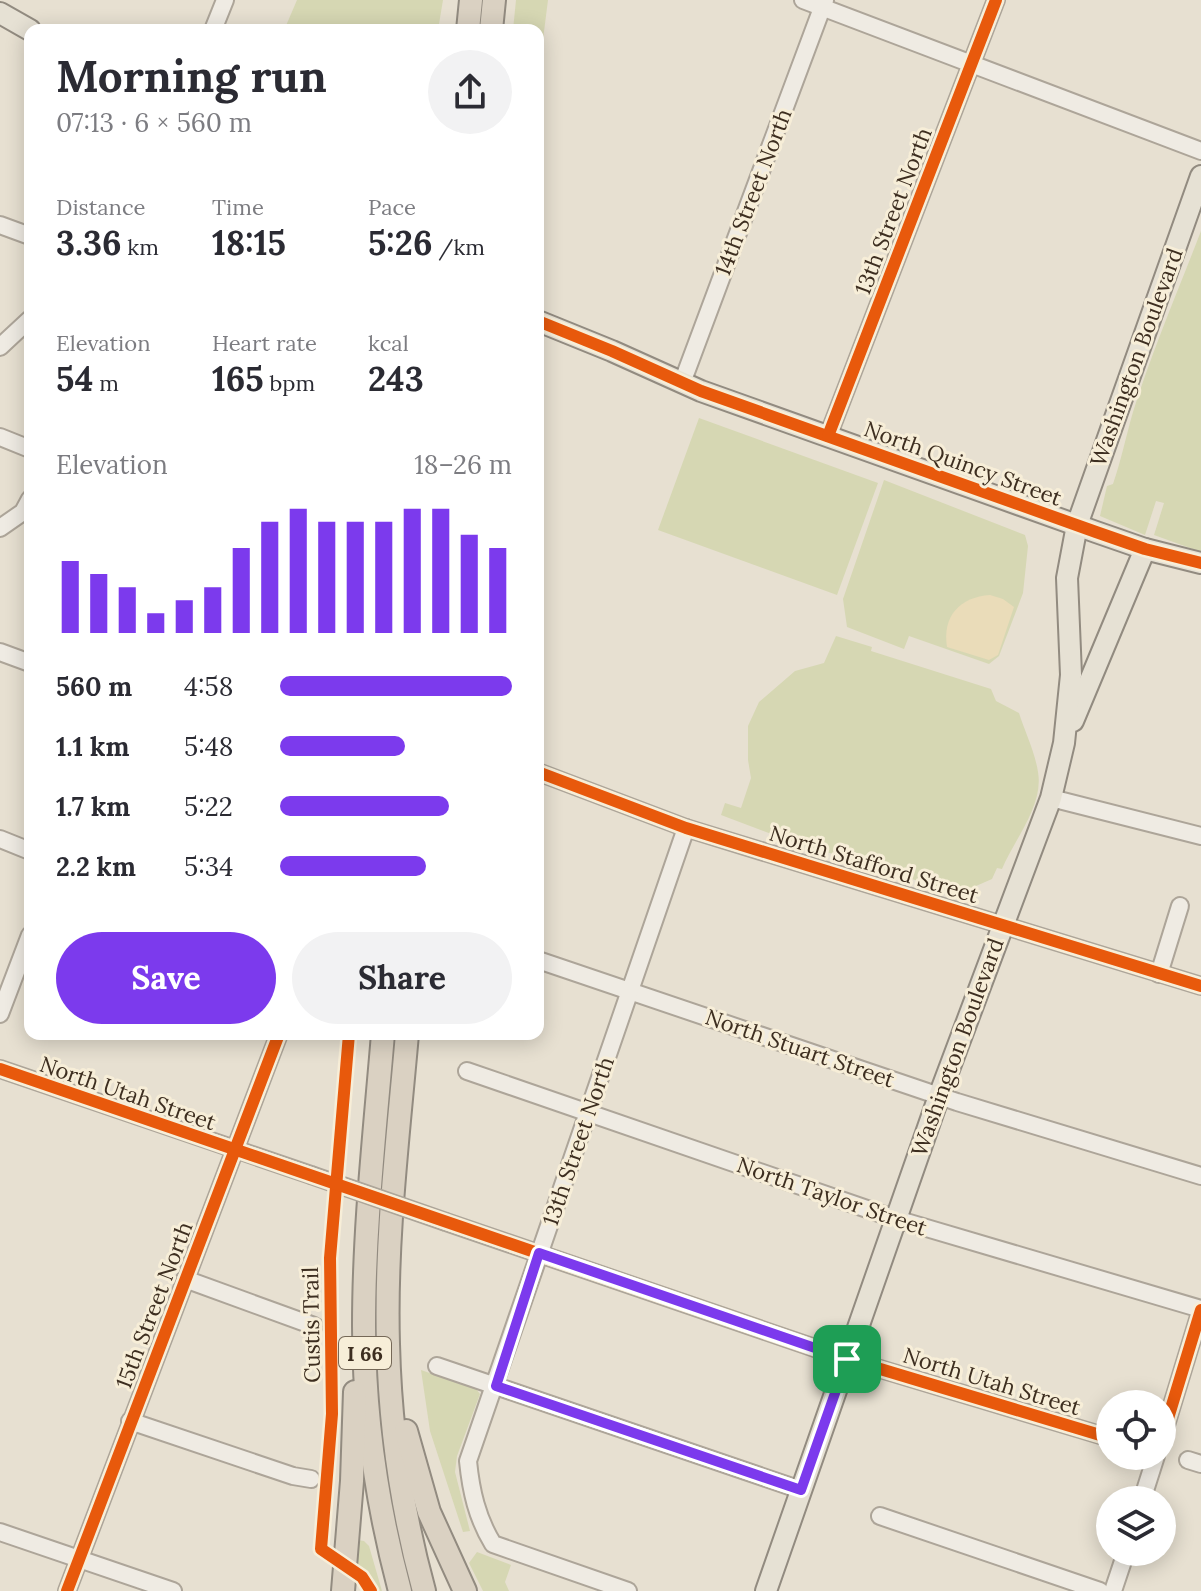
<!DOCTYPE html>
<html lang="en">
<head>
<meta charset="utf-8">
<style>
	body { margin:0; font-family:Lora,serif; background:#f2f2f3; color:#2b2b33; height:100vh; display:flex; flex-direction:column; font-size:30px; white-space:nowrap }
	* { box-sizing:border-box; margin:0 }
	p { font-size:26px; color:#7c7c81 }
	.icon { flex:none; width:44px; height:44px; fill:none; stroke:currentColor; stroke-width:2; stroke-linecap:round; stroke-linejoin:round }
	.map { position:relative; flex:1; overflow:hidden }
	.details { position:absolute; left:24px; top:24px; width:520px; height:1016px; display:flex; flex-direction:column; background:#fff; border-radius:16px; box-shadow:0 4px 20px #0003 }
	.details>* { flex:none }
	.controls { position:absolute; left:1096px; top:1390px; display:grid; gap:16px }
	.controls a { display:grid; place-items:center; width:80px; height:80px; border-radius:50%; background:#fff; box-shadow:0 4px 20px #0003; font-size:40px }
	.pin { position:absolute; display:grid; place-items:center; width:68px; height:68px; color:#fff; margin:-34px; border-radius:16px; box-shadow:0 4px 12px #0006 }
	.round { display:grid; place-items:center; flex:none; width:84px; height:84px; border-radius:42px; background:#f2f2f3 }
	.head { display:flex; align-items:center; justify-content:space-between; height:136px; padding:0 32px }
	h1 { font-size:44px; font-weight:700; line-height:60px }
	.stats { display:grid; grid-template-columns:repeat(3,1fr); gap:12px; height:136px; padding:8px 32px }
	.stats div { display:grid; align-content:center }
	.stats b { font-size:34px; font-weight:700 }
	.stats small { font-size:22px; font-weight:400 }
	.stats p { font-size:22px }
	.chart { height:224px; padding:16px 32px }
	.chart p { display:flex; justify-content:space-between }
	.chart svg { width:100%; height:144px; margin-top:8px; stroke:#7c3aed; stroke-width:6 }
	.action { display:flex; gap:16px; margin-top:auto; padding:16px 32px }
	.action a { flex:1; height:92px; border-radius:48px; background:#7c3aed; color:#fff; font-size:32px; font-weight:700; line-height:92px; text-align:center }
	.action a+a { background:#f2f2f3; color:#2b2b33 }
	ul { padding:0 32px; list-style:none; font-size:26px }
	li { display:grid; grid-template-columns:128px 96px 1fr; align-items:center; height:60px }
	li i { height:20px; border-radius:10px; background:#7c3aed }
	.map>svg:first-child { display:block }
	.green { fill:#d6d7b3 }
	.sand { fill:#eadcb9 }
	.lines { fill:none; stroke-linecap:round; stroke-linejoin:round }
	.minor-casing { stroke:#ada599; stroke-width:20 }
	.major-casing { stroke:#928b80; stroke-width:24 }
	.highway-casing { stroke:#928b80; stroke-width:26 }
	.minor { stroke:#efebe3; stroke-width:16 }
	.major { stroke:#e6e1d4; stroke-width:20 }
	.highway { stroke:#dad1c2; stroke-width:22 }
	.minor-bridge-casing { stroke:#ada599; stroke-width:20; stroke-linecap:butt }
	.minor-bridge { stroke:#efebe3; stroke-width:16 }
	.cycleway-casing { stroke:#f7eed8; stroke-width:17 }
	.cycleway { stroke:#e8590c; stroke-width:12 }
	.route-casing { stroke:#fff; stroke-width:16 }
	.route { stroke:#7c3aed; stroke-width:10 }
	.labels { text-anchor:middle; dominant-baseline:central; stroke-width:6; stroke-linejoin:round; paint-order:stroke }
	.shield { fill:#f7eed8; stroke:#756857; stroke-width:2 }
	.shield-label { font-size:20px; font-weight:bold; fill:#3d2e20 }
	.street-label { font-size:22px; fill:#3d2e20; stroke:#f7eed8 }
</style>
</head>
<body>
<div class="map">
<svg width="1201" height="1591" viewBox="0 0 1201 1591">
	<rect width="100%" height="100%" fill="#e7e0d1"/>
	<g class="green">
		<polygon points="297,0 443,0 438,30 289,30 285,28"/>
		<polygon points="516,0 548,0 538,79 538,30 513,30"/>
		<path d="M1201,231V552L1154,535L1164,503L1156,501L1145,535L1100,516L1107,486L1113,484C1121,461 1126,436 1133,412C1152,351 1178,291 1201,231Z"/>
		<polygon points="699,418 878,483 837,595 658,530"/>
		<polygon points="884,480 1025,535 1028,546 1023,593 999,656 989,664 909,636 904,649 847,627 843,599"/>
		<path d="M836,636L872,647L871,651L991,689L996,701L1019,713C1025,732 1035,752 1038,772C1044,805 1014,840 1002,869L997,868L992,879L976,886L972,898L785,839L721,815L725,803L741,808L751,778L748,760V726L759,702L795,671L824,663Z"/>
		<polygon points="421,1370 476,1389 480,1394 457,1456 455,1472 470,1531 463,1532 430,1431"/>
		<polygon points="357,1540 364,1541 369,1546 382,1591 373,1591 373,1586 355,1567"/>
		<polygon points="477,1552 511,1565 505,1582 509,1591 483,1591 469,1563"/>
	</g>
	<path class="sand" d="M990,595L1003,599L1014,607L998,655L989,660L947,647C942,616 960,597 990,595Z"/>
	<g class="lines">
		<defs>
			<g id="minor">
				<polyline points="803,0 1201,151"/>
				<polyline points="213,30 225,0"/>
				<polyline points="0,225 30,236"/>
				<polyline points="0,347 30,319"/>
				<polyline points="682,383 825,0"/>
				<polyline points="828,436 996,0"/>
				<polyline points="0,437 30,449"/>
				<polyline points="0,528 23,512 30,499"/>
				<polyline points="0,652 30,663"/>
				<polyline points="538,772 686,828 1201,986"/>
				<polyline points="1051,798 1201,836"/>
				<polyline points="0,839 30,851"/>
				<polyline points="538,960 957,1102 1201,1176"/>
				<polyline points="1159,974 1180,906"/>
				<polyline points="0,1014 30,935"/>
				<polyline points="0,1069 311,1175"/>
				<polyline points="467,1071 896,1219 1201,1309"/>
				<polyline points="446,1222 847,1359 1110,1438"/>
				<polyline points="185,1279 314,1326"/>
				<polyline points="437,1366 801,1490"/>
				<polyline points="130,1421 293,1476 311,1479"/>
				<polyline points="1162,1438 1201,1310"/>
				<polyline points="1188,1460 1201,1464"/>
				<polyline points="1142,1500 1156,1456"/>
				<polyline points="880,1516 1100,1591"/>
				<polyline points="0,1532 173,1591"/>
				<polyline points="67,1591 279,1034"/>
				<path d="M628,1591L493,1544C477,1518 471,1491 468,1461L686,828"/>
				<polyline points="1113,1591 1126,1552"/>
			</g>
			<g id="major">
				<polyline points="0,13 30,30"/>
				<polyline points="538,321 612,351 701,391 1096,532 1145,549 1201,563"/>
				<polyline points="1073,721 1145,549"/>
				<polyline points="766,1591 939,1096 1051,798 1064,743 1071,675 1067,578 1077,525 1201,176"/>
			</g>
			<g id="highway">
				<polyline points="468,30 471,0"/>
				<polyline points="491,30 494,0"/>
				<path d="M383,1034C375,1131 364,1228 364,1326C364,1415 377,1505 400,1591"/>
				<path d="M407,1034C398,1137 385,1241 388,1344C390,1427 402,1511 424,1591"/>
				<polyline points="406,1431 429,1512 465,1591"/>
				<polyline points="343,1591 352,1481 355,1392"/>
			</g>
		</defs>
		<use href="#minor" class="minor-casing"/>
		<use href="#major" class="major-casing"/>
		<use href="#highway" class="highway-casing"/>
		<use href="#minor" class="minor"/>
		<use href="#major" class="major"/>
		<use href="#highway" class="highway"/>
		<defs>
			<polyline id="minor-bridge" points="311,1175 446,1222"/>
		</defs>
		<use href="#minor-bridge" class="minor-bridge-casing"/>
		<use href="#minor-bridge" class="minor-bridge"/>
		<defs>
			<g id="cycleway">
				<polyline points="538,321 612,351 701,391 1096,532 1145,549 1201,563"/>
				<polyline points="828,436 996,0"/>
				<polyline points="538,772 686,828 1201,986"/>
				<polyline points="349,1034 330,1258 332,1414 321,1549 362,1577 371,1591"/>
				<polyline points="0,1069 847,1359 1110,1438"/>
				<polyline points="1162,1438 1201,1310"/>
				<polyline points="67,1591 279,1034"/>
			</g>
		</defs>
		<use href="#cycleway" class="cycleway-casing"/>
		<use href="#cycleway" class="cycleway"/>
	</g>
	<g class="lines">
		<defs>
			<polygon id="route" points="539,1253 847,1359 801,1490 496,1386"/>
		</defs>
		<use href="#route" class="route-casing"/>
		<use href="#route" class="route"/>
	</g>
	<g class="labels">
		<rect class="shield" x="339" y="1337" width="52" height="32" rx="6"/>
		<g class="shield-label">
			<text x="365" y="1353">I 66</text>
		</g>
		<g class="street-label">
			<text transform="translate(753 192) rotate(-69)">14th Street North</text>
			<text transform="translate(893 211) rotate(-69)">13th Street North</text>
			<text transform="translate(1136 357) rotate(-70)">Washington Boulevard</text>
			<text transform="translate(963 463) rotate(20)">North Quincy Street</text>
			<text transform="translate(874 864) rotate(17)">North Stafford Street</text>
			<text transform="translate(957 1047) rotate(-70)">Washington Boulevard</text>
			<text transform="translate(800 1048) rotate(19)">North Stuart Street</text>
			<text transform="translate(128 1093) rotate(19)">North Utah Street</text>
			<text transform="translate(578 1141) rotate(-71)">13th Street North</text>
			<text transform="translate(832 1196) rotate(19)">North Taylor Street</text>
			<text transform="translate(154 1305) rotate(-69)">15th Street North</text>
			<text transform="translate(311 1325) rotate(-91)">Custis Trail</text>
			<text transform="translate(992 1381) rotate(17)">North Utah Street</text>
		</g>
	</g>
</svg>
<div class="controls">
<a><svg class="icon" aria-label="locate" viewBox="0 0 24 24"><circle cx="12" cy="12" r="6"/><path d="M12 2v4M12 18v4M2 12h4M18 12h4"/></svg></a>
<a><svg class="icon" aria-label="layers" viewBox="0 0 24 24"><path d="M12 4l9 5-9 5-9-5zM3 14l9 5 9-5"/></svg></a>
</div>
<div class="pin" style="left:847px;top:1359px;background:#1e9e55"><svg class="icon" aria-label="arrive" viewBox="0 0 24 24"><path d="M6 21V4h12l-3 4 3 4H6"/></svg></div>
<section class="details">
<div class="head"><div><h1>Morning run</h1><p>07:13 · 6 × 560 m</p></div><a class="round"><svg class="icon" aria-label="share" viewBox="0 0 24 24"><path d="M12 15V3M7 8l5-5 5 5M5 13v7h14v-7"/></svg></a></div>
<div class="stats">
<div><p>Distance</p><b>3.36<small> km</small></b></div>
<div><p>Time</p><b>18:15</b></div>
<div><p>Pace</p><b>5:26<small> /km</small></b></div>
</div>
<div class="stats">
<div><p>Elevation</p><b>54<small> m</small></b></div>
<div><p>Heart rate</p><b>165<small> bpm</small></b></div>
<div><p>kcal</p><b>243</b></div>
</div>
<div class="chart"><p><span>Elevation</span>18–26 m</p>
<svg viewBox="0 0 160 44" preserveAspectRatio="none"><path d="M5 44V22M15 44V26M25 44V30M35 44V38M45 44V34M55 44V30M65 44V18M75 44V10M85 44V6M95 44V10M105 44V10M115 44V10M125 44V6M135 44V6M145 44V14M155 44V18"/></svg>
</div>
<ul>
<li><b>560 m</b>4:58<i style="width:100%"></i></li>
<li><b>1.1 km</b>5:48<i style="width:54%"></i></li>
<li><b>1.7 km</b>5:22<i style="width:73%"></i></li>
<li><b>2.2 km</b>5:34<i style="width:63%"></i></li>
</ul>
<div class="action"><a>Save</a><a>Share</a></div>
</section>
</div>
</body>
</html>
